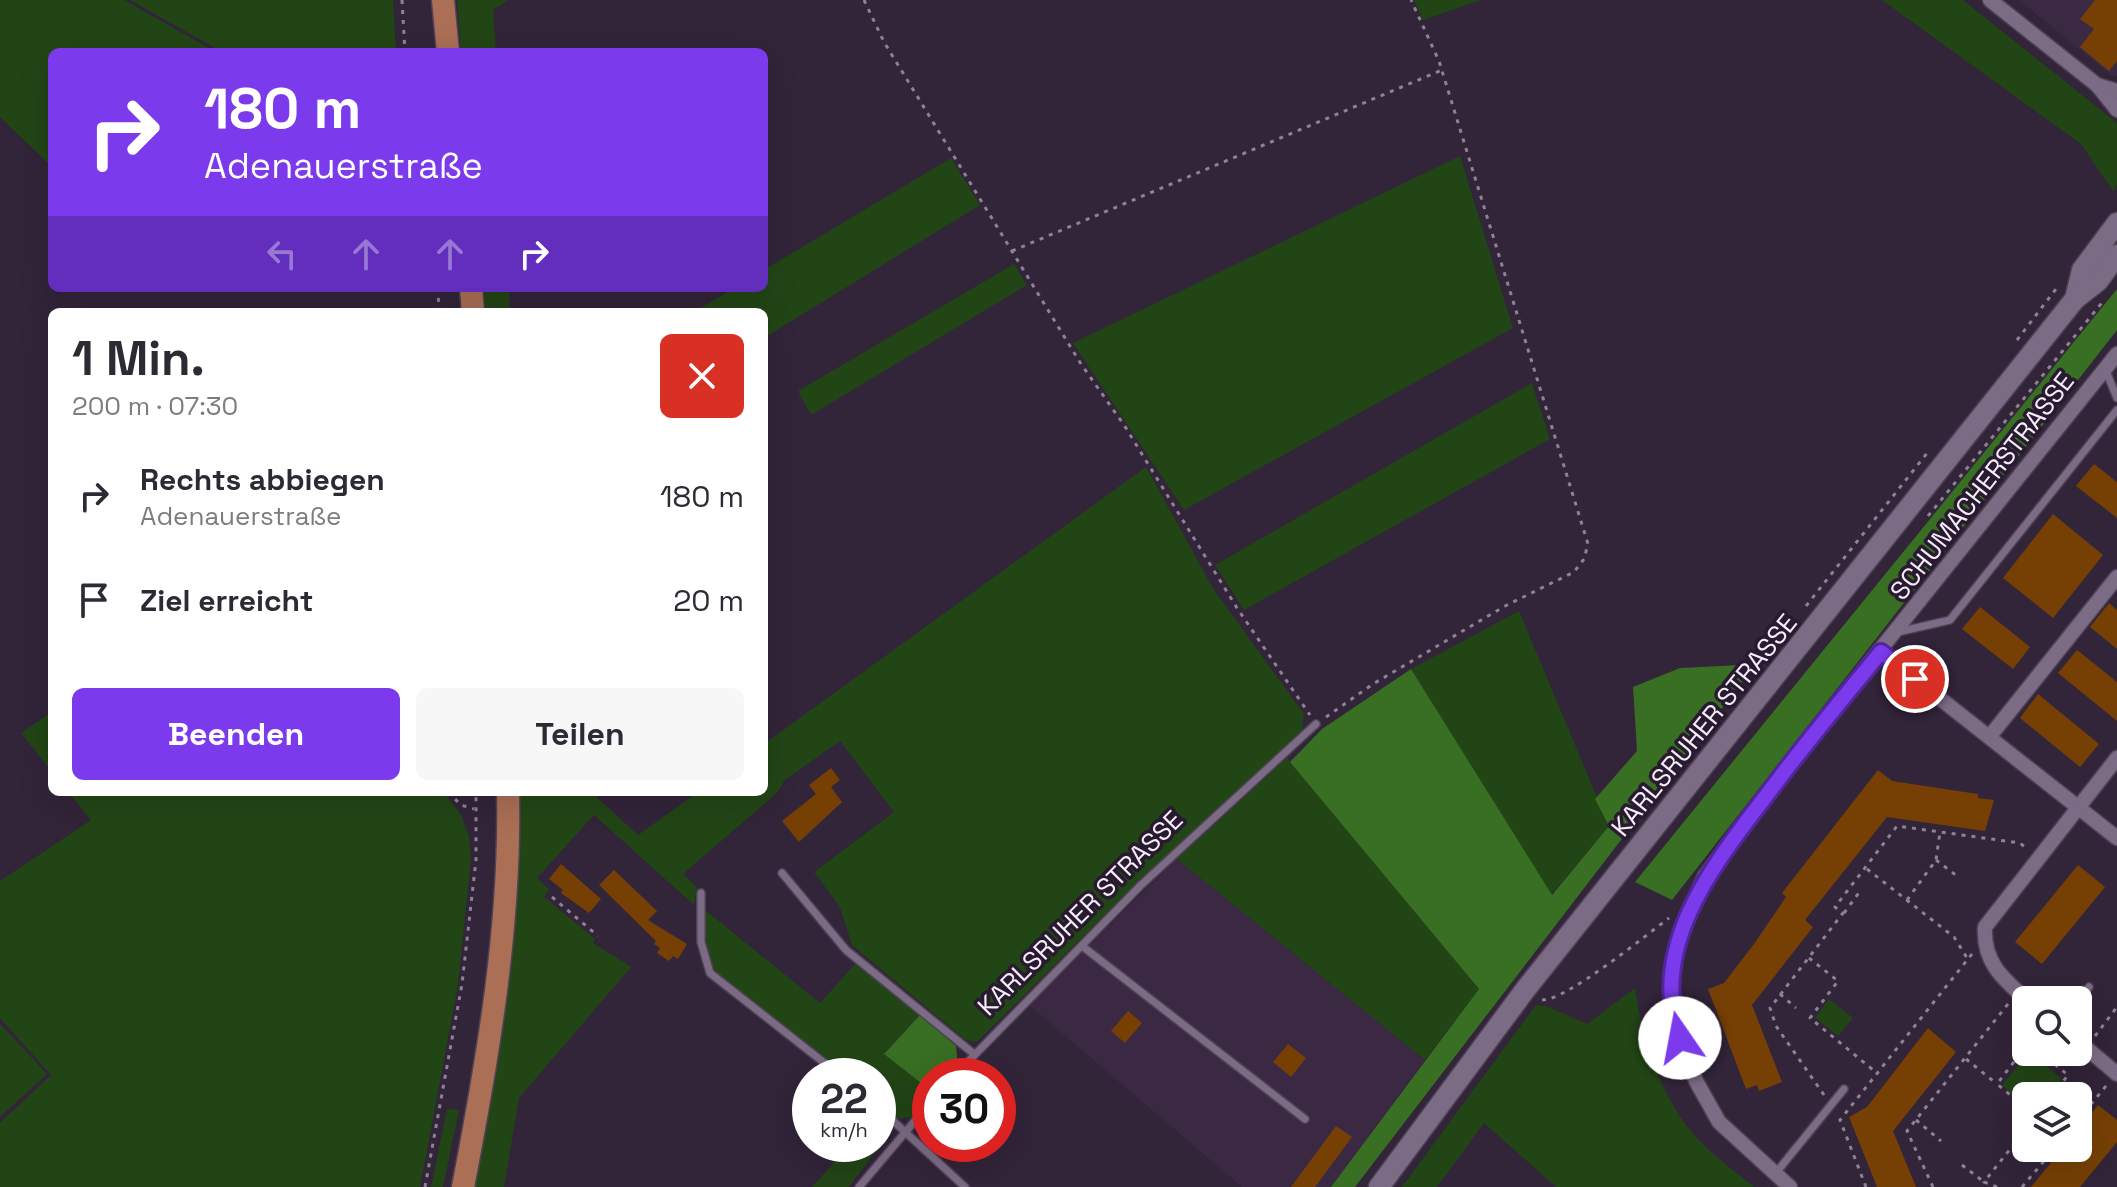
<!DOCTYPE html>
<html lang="de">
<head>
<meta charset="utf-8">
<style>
  :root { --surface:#fff; --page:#f7f7f7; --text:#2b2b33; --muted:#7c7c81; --accent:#7c3aed }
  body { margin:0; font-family:"Space Grotesk",sans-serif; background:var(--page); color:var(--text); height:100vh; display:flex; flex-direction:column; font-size:30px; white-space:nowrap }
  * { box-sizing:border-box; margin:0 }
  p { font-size:26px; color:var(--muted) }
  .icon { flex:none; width:44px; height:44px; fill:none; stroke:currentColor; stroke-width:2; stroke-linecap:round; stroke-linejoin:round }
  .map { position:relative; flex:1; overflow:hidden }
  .sheet { position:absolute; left:48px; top:308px; width:720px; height:488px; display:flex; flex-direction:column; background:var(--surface); border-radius:12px; box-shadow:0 8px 32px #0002 }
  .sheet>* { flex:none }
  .banner { position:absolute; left:48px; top:48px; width:720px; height:244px; border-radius:12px; box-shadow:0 8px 32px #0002; background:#7c3aed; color:#fff; overflow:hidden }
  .buttons { position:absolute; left:2012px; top:986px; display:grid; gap:16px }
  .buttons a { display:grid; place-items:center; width:80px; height:80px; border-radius:12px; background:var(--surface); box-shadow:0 8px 32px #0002; font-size:40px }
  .speed { position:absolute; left:792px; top:1058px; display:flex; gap:16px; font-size:40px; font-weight:700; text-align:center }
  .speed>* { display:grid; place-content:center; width:104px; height:104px; border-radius:50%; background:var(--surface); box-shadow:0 8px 32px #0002; line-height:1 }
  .speed small { font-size:20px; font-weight:400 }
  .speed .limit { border:12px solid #d22; background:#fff; color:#111 }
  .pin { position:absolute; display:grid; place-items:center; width:68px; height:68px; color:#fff; margin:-34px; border:4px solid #fff; border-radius:50%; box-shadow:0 2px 8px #0007 }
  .me { position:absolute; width:88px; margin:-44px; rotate:348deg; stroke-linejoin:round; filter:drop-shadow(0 0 6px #0008) }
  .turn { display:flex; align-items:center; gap:28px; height:168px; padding:0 24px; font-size:36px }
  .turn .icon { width:104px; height:104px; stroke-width:2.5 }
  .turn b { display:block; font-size:56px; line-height:68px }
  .lanes { display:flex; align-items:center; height:76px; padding:0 24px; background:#0003; justify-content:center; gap:40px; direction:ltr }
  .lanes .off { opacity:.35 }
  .round { display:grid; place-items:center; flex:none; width:84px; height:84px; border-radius:12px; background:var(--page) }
  .headline { display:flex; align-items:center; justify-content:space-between; height:136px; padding:0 24px }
  h1 { font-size:48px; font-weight:800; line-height:60px }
  .cta { display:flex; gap:16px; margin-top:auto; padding:16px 24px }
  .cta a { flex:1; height:92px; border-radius:12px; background:var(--accent); color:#fff; font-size:32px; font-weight:800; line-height:92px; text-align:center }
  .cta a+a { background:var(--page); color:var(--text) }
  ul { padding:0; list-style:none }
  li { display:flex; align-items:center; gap:24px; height:104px; padding:0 24px }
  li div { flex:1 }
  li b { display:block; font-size:30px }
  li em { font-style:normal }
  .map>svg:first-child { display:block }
  .built { fill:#3b2944 }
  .green { fill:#224516 }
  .forest { fill:#386f23 }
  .building { fill:#764004 }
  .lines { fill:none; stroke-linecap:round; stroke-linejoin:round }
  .lane-casing { stroke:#4f4255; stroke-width:10 }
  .street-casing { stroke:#4f4255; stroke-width:17 }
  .secondary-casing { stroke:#4f4255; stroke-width:23 }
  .primary-casing { stroke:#4f4255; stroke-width:25 }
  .path { stroke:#8e8295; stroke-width:3; stroke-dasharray:4 6; stroke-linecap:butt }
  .lane { stroke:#7c6b84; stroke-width:7 }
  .street { stroke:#7c6b84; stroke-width:14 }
  .secondary { stroke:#7c6b84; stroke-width:20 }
  .primary { stroke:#aa6f55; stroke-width:22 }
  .route-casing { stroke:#51269a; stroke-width:20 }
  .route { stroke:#7c3aed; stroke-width:14 }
  .labels { text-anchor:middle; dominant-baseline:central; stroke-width:7; stroke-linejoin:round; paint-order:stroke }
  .street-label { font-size:26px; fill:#f6ecfb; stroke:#281a2f }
</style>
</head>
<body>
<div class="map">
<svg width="2117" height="1187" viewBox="0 0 2117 1187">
  <rect width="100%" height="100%" fill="#322439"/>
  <g class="built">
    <polygon points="2019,0 2117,0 2117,76 2112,76"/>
    <polygon points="1177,859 1425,1060 1331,1187 1242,1187 1029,1005"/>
  </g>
  <g class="green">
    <polygon points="0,0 124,0 216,52 52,52 52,167 0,117"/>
    <polygon points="130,0 393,0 396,52 222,52"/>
    <polygon points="457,0 508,0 493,10 496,52 461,52"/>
    <polygon points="1414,0 1481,0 1423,20"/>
    <polygon points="1882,0 1963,0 2117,123 2117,185 2113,191 2081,144"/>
    <polygon points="1460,156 1513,328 1184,510 1073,343"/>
    <polygon points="951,158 980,205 764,338 764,312 694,312 734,288 764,288 764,270"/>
    <polygon points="1014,264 1027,285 811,415 798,391"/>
    <polygon points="483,288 509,288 510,312 486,312"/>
    <polygon points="1532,383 1550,439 1244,610 1215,565"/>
    <path d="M 1146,467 L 1214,590 L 1304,714 L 1302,732 L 1142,878 L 977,1042 L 966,1040 L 852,945 L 840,907 L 814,872 L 894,812 L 840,741 L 784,781 L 777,793 L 683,874 L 697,887 L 694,905 L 594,815 L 537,878 L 549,889 L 544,897 L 595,939 L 593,943 L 631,967 L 519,1098 L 504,1187 L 474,1187 C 498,1056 517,926 520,792 L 591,792 L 638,835 L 698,792 L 764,792 L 764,744 Z"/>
    <polygon points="1519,611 1609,826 1551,895 1411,669"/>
    <polygon points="52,712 52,772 21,733"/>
    <polygon points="1287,758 1479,989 1425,1060 1177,859"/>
    <polygon points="68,792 444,792 461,815 469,836 471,859 458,985 420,1187 0,1187 0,1123 51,1075 0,1018 0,881 91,820"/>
    <polygon points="705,910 820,1003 855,964 920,1015 884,1053 930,1090 930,1096 912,1117 899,1119 878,1103 878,1076 845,1076 715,971 707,954"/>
    <path d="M 1635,988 C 1643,1041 1662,1103 1701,1142 C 1717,1159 1736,1172 1754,1187 L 1556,1187 L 1484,1123 L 1437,1187 L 1402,1187 L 1536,1005 L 1546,1006 L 1587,1024 Z"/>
    <polygon points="1829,999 1853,1018 1838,1036 1815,1018"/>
    <polygon points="0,1024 47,1074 0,1117"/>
    <polygon points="2029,1052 2062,1079 2048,1096 2026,1096 2026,1105 2002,1085"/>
    <polygon points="447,1109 459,1110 443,1187 431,1187"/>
    <polygon points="878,1115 887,1136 849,1187 812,1187 851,1144 878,1144"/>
  </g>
  <g class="forest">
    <polygon points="2117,289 2117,330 1672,900 1635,882"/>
    <polygon points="1741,665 1749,673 1355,1187 1331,1187 1479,989 1290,762 1322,729 1411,669 1552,895 1609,826 1595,799 1637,751 1633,687 1680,668"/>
    <polygon points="920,1015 956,1046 958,1067 949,1076 930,1076 930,1090 884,1054"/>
  </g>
  <g class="building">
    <polygon points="2095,0 2117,0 2117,61 2109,71 2080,47 2094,29 2080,19"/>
    <polygon points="2094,464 2117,482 2117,518 2076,486"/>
    <polygon points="2053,514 2103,555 2053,618 2003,578"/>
    <polygon points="2109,603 2117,610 2117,649 2090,627"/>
    <polygon points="1980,607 2030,647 2013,669 1962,629"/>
    <polygon points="2077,650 2117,682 2117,721 2058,673"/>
    <polygon points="2038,694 2099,744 2080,767 2020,718"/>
    <polygon points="831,768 840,780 831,787 842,802 799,842 782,821 816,794 809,785"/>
    <polygon points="1878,770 1892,781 1978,794 1978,798 1994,800 1985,831 1887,817 1805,920 1813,927 1752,1005 1782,1082 1759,1091 1757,1085 1746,1089 1708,989 1724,983 1754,944 1786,897 1782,893"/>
    <polygon points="561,864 601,899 589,913 561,893 563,890 549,879"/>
    <polygon points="2078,865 2105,887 2042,964 2015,942"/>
    <polygon points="614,870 657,911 648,920 687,944 678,959 673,956 669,961 657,953 660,948 654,944 656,941 599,885"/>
    <polygon points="1128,1011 1142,1023 1125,1043 1111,1031"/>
    <polygon points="1928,1028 1956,1052 1893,1131 1916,1187 1877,1187 1849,1117 1867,1107"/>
    <polygon points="1288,1044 1306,1058 1291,1077 1273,1062"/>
    <polygon points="2098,1105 2117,1120 2117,1142 2080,1187 2031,1187 2063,1148 2078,1148 2078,1130"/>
    <polygon points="1336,1126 1352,1137 1315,1187 1291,1187"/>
  </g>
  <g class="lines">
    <g class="lane-casing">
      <g id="lane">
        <polyline points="2106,371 2117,398"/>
        <polyline points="1898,632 1950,620 2117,410"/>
        <polyline points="782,873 846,950 974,1054"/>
        <polyline points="701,893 701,942 710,973 841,1076"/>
        <polyline points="1082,946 1305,1119"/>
        <polyline points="2078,1000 2089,987"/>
        <polyline points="954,1076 1140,886 1316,724"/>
        <polyline points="878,1107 965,1187"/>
        <polyline points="1775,1174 1844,1089"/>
        <polyline points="859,1187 930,1103"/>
      </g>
    </g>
    <g class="street-casing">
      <g id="street">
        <polyline points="1990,0 2097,85 2117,91"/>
        <polyline points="2097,85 2117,110"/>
        <polyline points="1881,652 2117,838"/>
        <polyline points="1990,736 2117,577"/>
        <path d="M 2027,1000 C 2002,978 1983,962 1985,927 L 2117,758"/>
        <polyline points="2078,1041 2117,1074"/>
        <polyline points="1790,1187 1719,1122 1696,1081 1672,1016 1672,972 1680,933 1705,876 1795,756 2117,354"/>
      </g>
    </g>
    <g class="secondary-casing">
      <g id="secondary">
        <polyline points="2075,299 2082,270 2117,223"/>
        <polyline points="1379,1187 1525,990 2075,299 2098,281 2117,255"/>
      </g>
    </g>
    <g class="primary-casing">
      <g id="primary">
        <polyline points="443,0 448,52"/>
        <polyline points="471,288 473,312"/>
        <path d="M 463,1187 C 488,1058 511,924 508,792"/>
      </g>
    </g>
    <g class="path">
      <polyline points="402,0 405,52"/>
      <polyline points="864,0 884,42 1081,364 1124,425 1237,608 1310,715"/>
      <polyline points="1012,251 1442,70"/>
      <polyline points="437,288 440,312"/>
      <polyline points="2017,340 2059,285"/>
      <polyline points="1928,516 2105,299"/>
      <polyline points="1806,606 1928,452"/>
      <polyline points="1326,717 1373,684 1505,606 1574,572 1584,559 1588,544 1439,61 1411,0"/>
      <polyline points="448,792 461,805 474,809"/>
      <polyline points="1936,860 1957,876"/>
      <polyline points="1867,869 1954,937 1967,958"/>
      <polyline points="552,897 598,936"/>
      <polyline points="1907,900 1936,860 1940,832"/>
      <polyline points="1844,913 1861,890"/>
      <polyline points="1809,958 1838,981 1810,1018 1878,1074"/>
      <polyline points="1780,994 1796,1008"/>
      <path d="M 1542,1000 C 1567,1000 1645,936 1669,918"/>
      <polyline points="2095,1036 2117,1007"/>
      <polyline points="2026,1046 1997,1084 2026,1108"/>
      <polyline points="2039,1052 2068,1075 2052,1096"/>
      <polyline points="1966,1059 1997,1084"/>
      <polyline points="1824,1095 1776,1026 1770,1008 1843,913 1835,907 1897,826 2020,843 2027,849"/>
      <polyline points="1916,1120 1941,1141"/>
      <polyline points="2078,1120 2106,1086"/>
      <polyline points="1962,1165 1984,1182"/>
      <polyline points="425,1187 462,984 476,860 476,792"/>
      <polyline points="1866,1187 1840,1120 1972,954"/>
      <polyline points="1933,1187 1907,1131 2008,1004"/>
      <polyline points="1997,1187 1984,1182 2026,1129"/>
      <polyline points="2022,1187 2055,1148"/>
    </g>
    <use href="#lane" class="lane"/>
    <use href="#street" class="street"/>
    <use href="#secondary" class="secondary"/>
    <use href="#primary" class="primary"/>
  </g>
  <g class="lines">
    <g class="route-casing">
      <path id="route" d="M 1680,1038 C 1647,947 1714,864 1766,796 C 1803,746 1842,699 1881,652 L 1915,679"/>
    </g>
    <use href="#route" class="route"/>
  </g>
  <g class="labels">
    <g class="street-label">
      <text transform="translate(1982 486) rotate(-52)">SCHUMACHERSTRASSE</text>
      <text transform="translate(1704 725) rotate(-51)">KARLSRUHER STRASSE</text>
      <text transform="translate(1080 913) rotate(-45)">KARLSRUHER STRASSE</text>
    </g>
  </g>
</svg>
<div class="buttons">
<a><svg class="icon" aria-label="search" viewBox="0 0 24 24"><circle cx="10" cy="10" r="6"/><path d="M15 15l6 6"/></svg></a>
<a><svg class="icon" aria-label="layers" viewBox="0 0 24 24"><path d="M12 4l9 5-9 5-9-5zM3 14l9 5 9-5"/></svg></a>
</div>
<div class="speed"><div>22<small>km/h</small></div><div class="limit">30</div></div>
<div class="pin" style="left:1915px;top:679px;background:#d93025"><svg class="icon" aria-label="arrive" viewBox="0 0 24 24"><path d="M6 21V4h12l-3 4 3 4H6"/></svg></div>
<svg class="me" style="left:1680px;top:1038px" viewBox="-20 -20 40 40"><circle r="19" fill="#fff"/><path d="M0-13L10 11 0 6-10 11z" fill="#7c3aed"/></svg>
<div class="banner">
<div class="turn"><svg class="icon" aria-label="right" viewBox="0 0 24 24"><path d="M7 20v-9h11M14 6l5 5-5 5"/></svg><div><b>180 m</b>Adenauerstraße</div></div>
<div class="lanes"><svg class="icon off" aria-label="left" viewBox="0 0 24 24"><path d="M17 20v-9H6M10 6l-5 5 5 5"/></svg><svg class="icon off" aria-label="ahead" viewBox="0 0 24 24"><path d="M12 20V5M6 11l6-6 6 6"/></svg><svg class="icon off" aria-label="ahead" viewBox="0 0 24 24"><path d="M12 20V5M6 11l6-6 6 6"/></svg><svg class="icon" aria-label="right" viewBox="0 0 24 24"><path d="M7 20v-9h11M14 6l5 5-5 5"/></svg></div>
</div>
<section class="sheet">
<div class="headline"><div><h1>1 Min.</h1><p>200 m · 07:30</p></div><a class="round" style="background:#d93025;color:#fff"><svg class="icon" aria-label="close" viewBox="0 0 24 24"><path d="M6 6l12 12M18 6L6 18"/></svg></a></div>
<ul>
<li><svg class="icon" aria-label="right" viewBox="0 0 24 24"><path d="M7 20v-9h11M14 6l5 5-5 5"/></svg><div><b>Rechts abbiegen</b><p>Adenauerstraße</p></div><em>180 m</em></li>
<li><svg class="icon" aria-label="arrive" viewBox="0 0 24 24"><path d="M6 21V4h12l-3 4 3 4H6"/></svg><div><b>Ziel erreicht</b></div><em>20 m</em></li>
</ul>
<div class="cta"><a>Beenden</a><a>Teilen</a></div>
</section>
</div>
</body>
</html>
